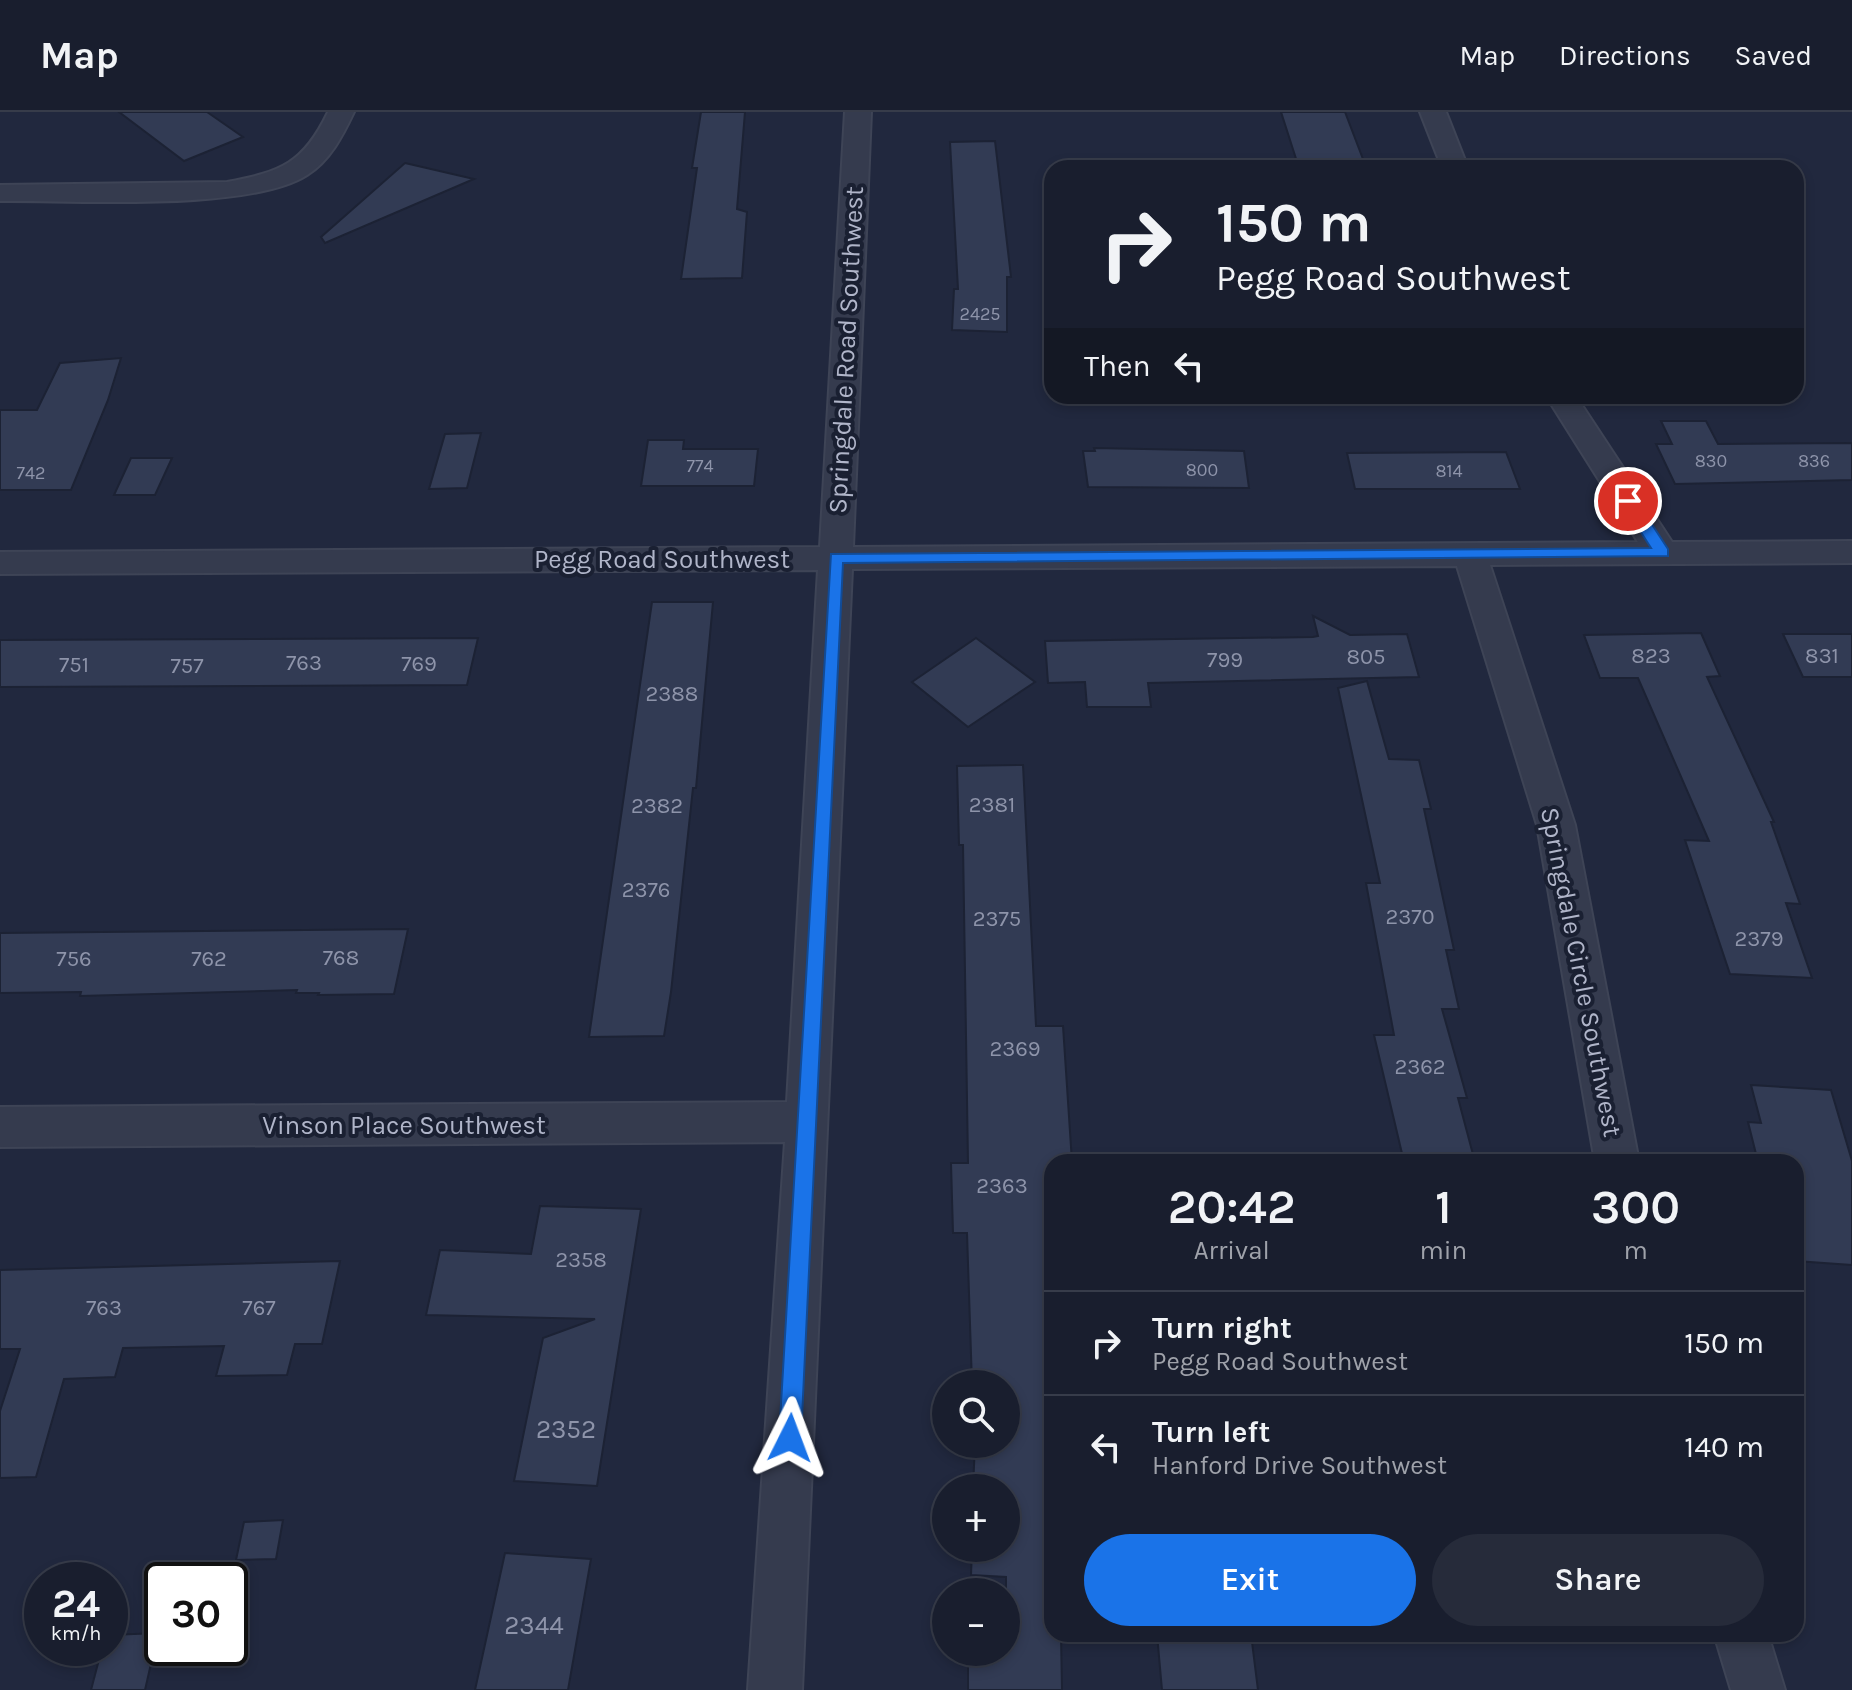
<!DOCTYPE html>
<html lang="en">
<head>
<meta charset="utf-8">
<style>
  :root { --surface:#191e2e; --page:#262b3a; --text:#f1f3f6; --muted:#9fa2aa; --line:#373c4a; --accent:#1a73e8 }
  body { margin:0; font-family:Karla,sans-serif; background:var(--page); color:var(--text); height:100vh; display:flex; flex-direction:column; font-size:30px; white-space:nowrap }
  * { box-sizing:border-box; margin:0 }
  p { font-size:26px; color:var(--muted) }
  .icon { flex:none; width:44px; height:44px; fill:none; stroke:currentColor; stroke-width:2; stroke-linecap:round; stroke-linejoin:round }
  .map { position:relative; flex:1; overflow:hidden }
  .drawer { position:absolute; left:1044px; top:1042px; width:760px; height:488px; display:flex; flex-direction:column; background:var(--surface); border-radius:24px; box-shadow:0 4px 12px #0003,0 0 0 2px var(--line) }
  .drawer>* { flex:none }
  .banner { position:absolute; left:1044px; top:48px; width:760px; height:244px; border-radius:24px; box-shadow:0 4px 12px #0003,0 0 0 2px var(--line); background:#191e2e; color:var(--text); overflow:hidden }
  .controls { position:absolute; left:932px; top:1258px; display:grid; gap:16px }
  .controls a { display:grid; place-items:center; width:88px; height:88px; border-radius:50%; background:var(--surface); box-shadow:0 4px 12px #0003,0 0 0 2px var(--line); font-size:40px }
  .speed { position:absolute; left:24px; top:1450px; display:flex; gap:16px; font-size:40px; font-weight:700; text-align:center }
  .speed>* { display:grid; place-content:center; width:104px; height:104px; border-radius:50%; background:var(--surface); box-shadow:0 4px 12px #0003,0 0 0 2px var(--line); line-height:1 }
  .speed small { font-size:20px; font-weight:400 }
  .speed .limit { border:4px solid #111; border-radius:12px; background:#fff; color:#111 }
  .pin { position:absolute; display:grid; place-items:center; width:68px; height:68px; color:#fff; margin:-34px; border:4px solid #fff; border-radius:50%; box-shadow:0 2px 8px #0007 }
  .me { position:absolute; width:88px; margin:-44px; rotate:3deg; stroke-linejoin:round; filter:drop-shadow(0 0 6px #0008) }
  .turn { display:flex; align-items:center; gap:28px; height:168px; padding:0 40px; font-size:36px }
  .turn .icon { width:104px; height:104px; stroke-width:2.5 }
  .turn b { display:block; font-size:56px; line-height:68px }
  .then { display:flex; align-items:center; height:76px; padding:0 40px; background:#0003; gap:16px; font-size:30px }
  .eta { display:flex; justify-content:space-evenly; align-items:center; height:136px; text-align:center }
  .eta b { font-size:48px; font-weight:600; line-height:56px }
  .action { display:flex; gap:16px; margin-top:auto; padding:16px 40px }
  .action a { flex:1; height:92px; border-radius:48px; background:var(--accent); color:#fff; font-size:32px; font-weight:600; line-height:92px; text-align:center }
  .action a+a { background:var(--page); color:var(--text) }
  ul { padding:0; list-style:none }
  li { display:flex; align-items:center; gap:24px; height:104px; padding:0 40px; border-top:2px solid var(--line) }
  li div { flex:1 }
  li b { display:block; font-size:30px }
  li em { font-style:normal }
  header { display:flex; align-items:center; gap:48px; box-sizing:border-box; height:112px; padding:0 40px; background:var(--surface); border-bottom:2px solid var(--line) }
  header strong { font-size:38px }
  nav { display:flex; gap:44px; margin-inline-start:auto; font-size:28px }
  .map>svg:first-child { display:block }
  .building { fill:#323b54; stroke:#1c2234; stroke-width:2 }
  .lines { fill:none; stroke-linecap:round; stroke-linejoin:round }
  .minor-casing { stroke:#3e4456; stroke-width:4 }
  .minor { fill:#353b4e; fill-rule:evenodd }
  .route { fill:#1a73e8; stroke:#114b97; stroke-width:2 }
  .labels { text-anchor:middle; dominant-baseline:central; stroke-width:8; stroke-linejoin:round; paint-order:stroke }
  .far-number-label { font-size:18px; fill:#8e94aa }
  .number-label { font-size:22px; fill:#8e94aa }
  .street-label { font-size:26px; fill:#b0b5c9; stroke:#1a2032 }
  .near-number-label { font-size:26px; fill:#8e94aa }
</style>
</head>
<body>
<header>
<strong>Map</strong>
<nav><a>Map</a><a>Directions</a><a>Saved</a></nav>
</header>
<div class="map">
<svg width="1852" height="1578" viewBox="0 0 1852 1578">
  <rect width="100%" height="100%" fill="#21283e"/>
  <g class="building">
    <polygon points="119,0 207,0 243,25 184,49"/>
    <polygon points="701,0 745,0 737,97 747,100 742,166 681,167 697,56 692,56"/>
    <polygon points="1281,0 1345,0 1366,55 1299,56"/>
    <polygon points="995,29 1011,165 1007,165 1007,220 952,218 954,177 958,177 950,30"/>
    <polygon points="405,51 474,67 325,131 321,125"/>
    <polygon points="121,246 108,288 71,378 0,378 0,298 37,298 60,251"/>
    <polygon points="1661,309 1706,309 1718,332 1852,331 1852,368 1675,372 1656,332 1672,332"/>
    <polygon points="481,321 467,376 429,377 445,322"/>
    <polygon points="648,328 684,328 683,337 758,337 754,374 641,374"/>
    <polygon points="1094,336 1244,339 1249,376 1088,375 1083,339 1095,339"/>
    <polygon points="1506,340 1520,377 1355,377 1347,341"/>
    <polygon points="131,346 172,346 155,383 114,383"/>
    <polygon points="652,490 713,490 696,676 693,676 671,880 664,924 589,925"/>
    <polygon points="1313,504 1350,523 1407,522 1419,565 1148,571 1151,595 1087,595 1085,570 1048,571 1045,529 1313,525 1318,524"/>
    <polygon points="1701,521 1720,564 1707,565 1774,710 1771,710 1800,792 1786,791 1812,866 1730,862 1685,728 1709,729 1638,566 1600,566 1584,523"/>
    <polygon points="1783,522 1852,522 1852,565 1803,565"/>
    <polygon points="478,526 467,573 0,575 0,528"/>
    <polygon points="976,526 1035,570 968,615 912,570"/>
    <polygon points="1367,569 1389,647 1419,648 1431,697 1424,697 1454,838 1446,838 1459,897 1442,897 1467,986 1458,986 1475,1050 1404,1050 1374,923 1394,923 1366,771 1380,771 1338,576"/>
    <polygon points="1023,653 1036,914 1063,914 1072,1050 1052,1050 1052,1097 1044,1097 1049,1200 1052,1200 1052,1522 1061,1522 1062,1578 968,1578 968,1540 1006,1540 1006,1465 971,1463 972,1436 1006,1436 1006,1376 973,1376 975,1332 1006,1332 1006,1272 972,1272 967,1121 953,1121 951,1051 968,1051 963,733 959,733 957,654"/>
    <polygon points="408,817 394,882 318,883 319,881 296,881 297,878 80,884 81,880 0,881 0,821"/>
    <polygon points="1751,973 1831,978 1852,1049 1852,1153 1796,1149 1796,1050 1758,1050 1748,1010 1761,1011"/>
    <polygon points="540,1094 641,1097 597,1374 514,1369 543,1226 595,1207 426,1203 440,1138 531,1142"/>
    <polygon points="340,1149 322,1232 295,1232 287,1263 216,1264 224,1234 123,1236 115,1265 64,1267 36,1365 0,1366 0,1299 20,1237 0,1237 0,1158"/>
    <polygon points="283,1408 276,1447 236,1448 244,1410"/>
    <polygon points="505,1441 591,1447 568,1578 475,1578"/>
    <polygon points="158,1521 145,1578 91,1578 102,1536 110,1536 110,1523"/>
    <polygon points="1157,1522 1251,1522 1258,1578 1162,1578"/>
  </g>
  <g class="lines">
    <g class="minor-casing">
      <g id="minor">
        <path d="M 328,0 L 354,0 C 343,23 330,49 307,63 C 249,100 74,88 0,89 L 0,73 L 227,70 C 281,60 304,51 328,0 Z"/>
        <polygon points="845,0 871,0 853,435 1638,430 1546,284 1576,284 1672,430 1852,429 1852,451 1490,453 1575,713 1639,1050 1595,1050 1537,713 1457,454 852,457 802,1578 748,1578 785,1030 0,1035 0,995 787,990 818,458 0,462 0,440 820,435"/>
        <polygon points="1420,0 1446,0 1468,56 1442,56"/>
        <polygon points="1714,1522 1768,1522 1785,1578 1731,1578"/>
      </g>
    </g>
    <use href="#minor" class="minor"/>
  </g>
  <polygon class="route" points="1628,384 1634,385 1668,437 1668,444 843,451 801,1326 798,1334 790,1337 782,1334 779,1326 831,442 1651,436 1621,389"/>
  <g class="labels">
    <g class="far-number-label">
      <text x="980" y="202">2425</text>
      <text x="1711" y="349">830</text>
      <text x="1814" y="349">836</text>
      <text x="700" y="354">774</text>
      <text x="1202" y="358">800</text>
      <text x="1449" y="359">814</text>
      <text x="31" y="361">742</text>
    </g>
    <g class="number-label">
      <text x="1651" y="544">823</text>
      <text x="1822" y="544">831</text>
      <text x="1366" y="545">805</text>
      <text x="1225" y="548">799</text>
      <text x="304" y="551">763</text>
      <text x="419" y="552">769</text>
      <text x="74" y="553">751</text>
      <text x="187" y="554">757</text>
      <text x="672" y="582">2388</text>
      <text x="992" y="693">2381</text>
      <text x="657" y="694">2382</text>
      <text x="646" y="778">2376</text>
      <text x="1410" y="805">2370</text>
      <text x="997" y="807">2375</text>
      <text x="1759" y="827">2379</text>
      <text x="341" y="846">768</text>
      <text x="74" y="847">756</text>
      <text x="209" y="847">762</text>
      <text x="1015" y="937">2369</text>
      <text x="1420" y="955">2362</text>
      <text x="1002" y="1074">2363</text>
      <text x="581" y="1148">2358</text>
      <text x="104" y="1196">763</text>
      <text x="259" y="1196">767</text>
    </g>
    <g class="street-label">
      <text transform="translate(846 238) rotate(-87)">Springdale Road Southwest</text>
      <text x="662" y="447">Pegg Road Southwest</text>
      <text transform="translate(1581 860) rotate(79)">Springdale Circle Southwest</text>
      <text x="404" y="1013">Vinson Place Southwest</text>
    </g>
    <g class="near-number-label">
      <text x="566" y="1317">2352</text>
      <text x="534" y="1513">2344</text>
    </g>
  </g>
</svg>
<div class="controls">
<a><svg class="icon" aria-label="search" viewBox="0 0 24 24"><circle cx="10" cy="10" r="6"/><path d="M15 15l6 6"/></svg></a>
<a>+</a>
<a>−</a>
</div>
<div class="speed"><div>24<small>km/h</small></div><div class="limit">30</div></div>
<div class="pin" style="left:1628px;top:389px;background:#d93025"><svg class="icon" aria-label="arrive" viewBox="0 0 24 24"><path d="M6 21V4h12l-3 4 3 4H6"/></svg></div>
<svg class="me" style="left:790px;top:1326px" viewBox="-20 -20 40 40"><path d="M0-17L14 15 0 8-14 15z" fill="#1a73e8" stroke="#fff" stroke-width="4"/></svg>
<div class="banner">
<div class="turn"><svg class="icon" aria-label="right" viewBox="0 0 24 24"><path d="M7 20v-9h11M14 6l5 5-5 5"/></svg><div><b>150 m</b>Pegg Road Southwest</div></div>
<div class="then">Then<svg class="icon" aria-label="left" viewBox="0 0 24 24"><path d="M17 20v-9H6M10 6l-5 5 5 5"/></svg></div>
</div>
<section class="drawer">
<div class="eta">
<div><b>20:42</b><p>Arrival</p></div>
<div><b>1</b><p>min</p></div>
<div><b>300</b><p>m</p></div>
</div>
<ul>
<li><svg class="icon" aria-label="right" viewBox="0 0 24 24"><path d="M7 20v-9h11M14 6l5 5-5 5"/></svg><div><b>Turn right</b><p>Pegg Road Southwest</p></div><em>150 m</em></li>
<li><svg class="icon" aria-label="left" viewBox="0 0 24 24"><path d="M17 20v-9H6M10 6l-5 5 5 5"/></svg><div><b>Turn left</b><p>Hanford Drive Southwest</p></div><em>140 m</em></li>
</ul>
<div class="action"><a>Exit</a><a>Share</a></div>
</section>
</div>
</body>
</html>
